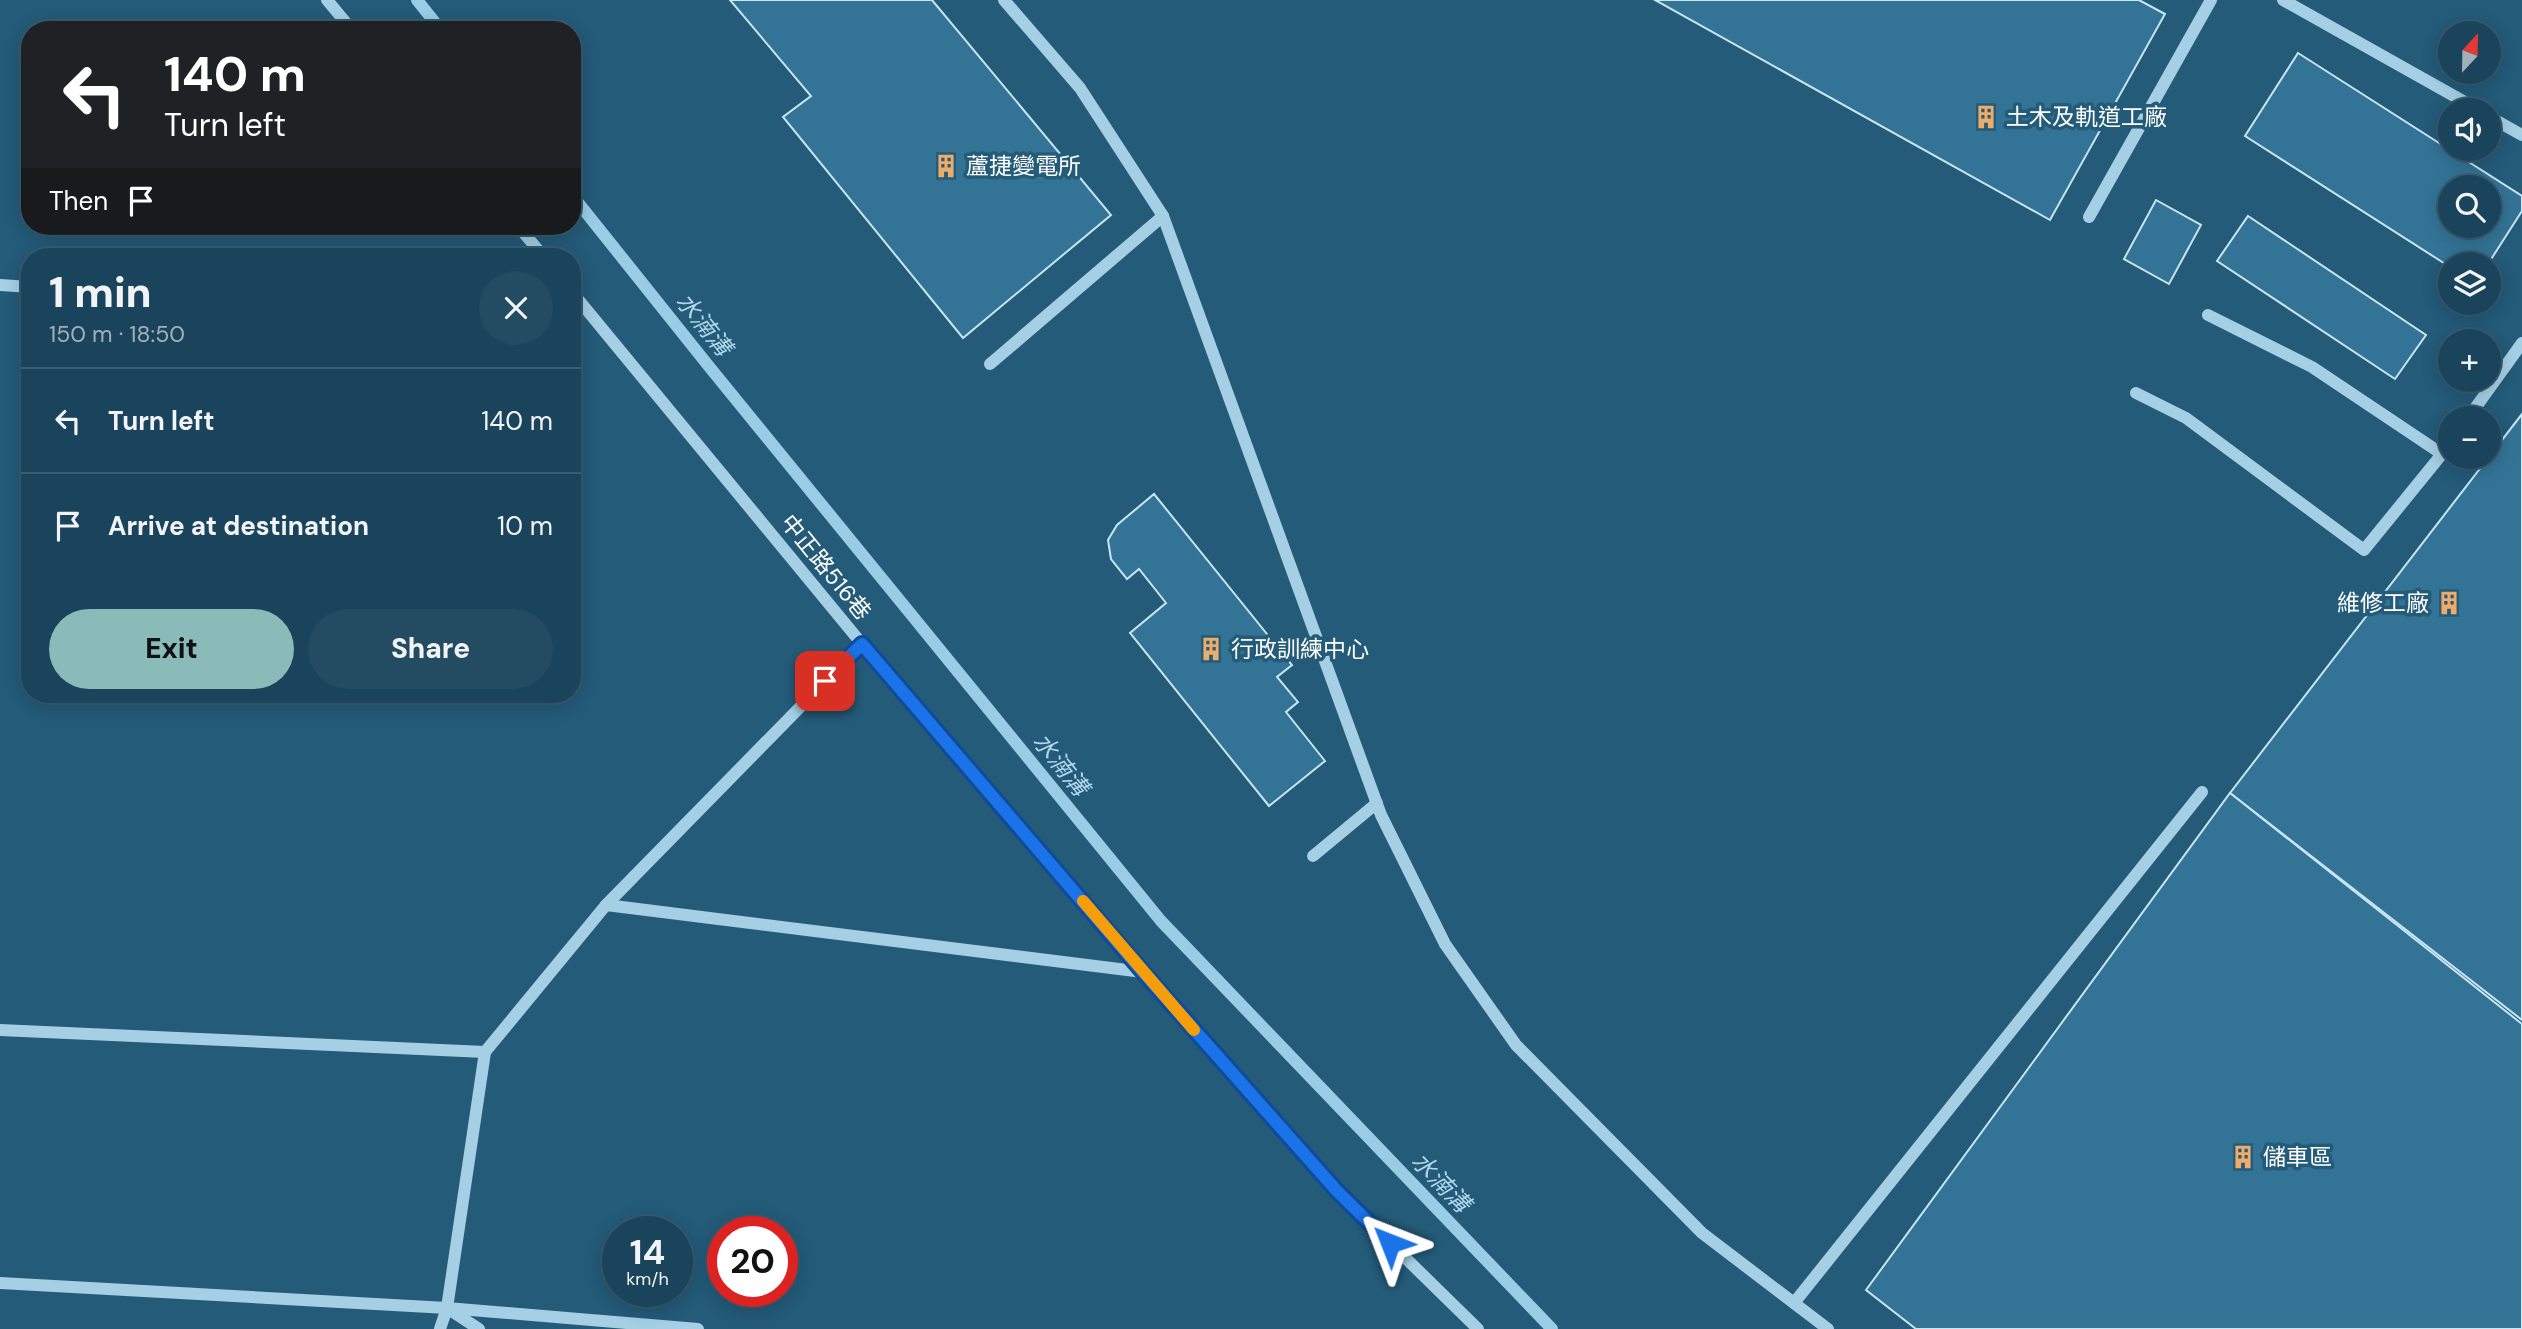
<!DOCTYPE html>
<html lang="en">
<head>
<meta charset="utf-8">
<style>
  :root { --surface:#1a445b; --page:#234b61; --text:#f1f3f6; --muted:#9fb0bb; --line:#385c71; --accent:#8bbbb9 }
  body { margin:0; font-family:"DM Sans","Noto Sans TC",sans-serif; background:var(--page); color:var(--text); height:100vh; display:flex; flex-direction:column; font-size:26px; white-space:nowrap }
  * { box-sizing:border-box; margin:0 }
  p { font-size:23px; color:var(--muted) }
  .icon { flex:none; width:38px; height:38px; fill:none; stroke:currentColor; stroke-width:2; stroke-linecap:round; stroke-linejoin:round }
  .map { position:relative; flex:1; overflow:hidden }
  .details { position:absolute; left:21px; top:248px; width:560px; height:455px; display:flex; flex-direction:column; background:var(--surface); border-radius:28px; box-shadow:0 4px 18px #0003,0 0 0 2px var(--line) }
  .details>* { flex:none }
  .banner { position:absolute; left:21px; top:21px; width:560px; height:214px; border-radius:28px; box-shadow:0 4px 18px #0003,0 0 0 2px var(--line); background:#202124; color:#fff; overflow:hidden }
  .needle { width:46px; rotate:22deg }
  .buttons { position:absolute; left:2438px; top:21px; display:grid; gap:14px }
  .buttons a { display:grid; place-items:center; width:63px; height:63px; border-radius:50%; background:var(--surface); box-shadow:0 4px 18px #0003,0 0 0 2px var(--line); font-size:35px }
  .speed { position:absolute; left:602px; top:1216px; display:flex; gap:14px; font-size:35px; font-weight:700; text-align:center }
  .speed>* { display:grid; place-content:center; width:91px; height:91px; border-radius:50%; background:var(--surface); box-shadow:0 4px 18px #0003,0 0 0 2px var(--line); line-height:1 }
  .speed small { font-size:18px; font-weight:400 }
  .speed .limit { border:10px solid #d22; background:#fff; color:#111 }
  .pin { position:absolute; display:grid; place-items:center; width:60px; height:60px; color:#fff; margin:-30px; border-radius:14px; box-shadow:0 4px 10px #0006 }
  .me { position:absolute; width:77px; margin:-38px; rotate:315deg; stroke-linejoin:round; filter:drop-shadow(0 0 5px #0008) }
  .turn { display:flex; align-items:center; gap:24px; height:147px; padding:0 28px; font-size:32px }
  .turn .icon { width:91px; height:91px; stroke-width:2.5 }
  .turn b { display:block; font-size:49px; line-height:60px }
  .then { display:flex; align-items:center; height:66px; padding:0 28px; background:#0003; gap:14px; font-size:26px }
  .round { display:grid; place-items:center; flex:none; width:74px; height:74px; border-radius:37px; background:var(--page) }
  .head { display:flex; align-items:center; justify-content:space-between; height:119px; padding:0 28px }
  h1 { font-size:42px; font-weight:800; line-height:52px }
  .primary-button { display:flex; gap:14px; margin-top:auto; padding:14px 28px }
  .primary-button a { flex:1; height:80px; border-radius:42px; background:var(--accent); color:#111; font-size:28px; font-weight:800; line-height:80px; text-align:center }
  .primary-button a+a { background:var(--page); color:var(--text) }
  ul { padding:0; list-style:none }
  li { display:flex; align-items:center; gap:21px; height:105px; padding:0 28px; border-top:2px solid var(--line) }
  li div { flex:1 }
  li b { display:block; font-size:26px }
  li em { font-style:normal }
  .map>svg:first-child { display:block }
  .lines { fill:none; stroke-linecap:round; stroke-linejoin:round }
  .stream { stroke:#99cce5; stroke-width:12 }
  .building { fill:#337496; stroke:#c7e5f3; stroke-width:2; fill-rule:evenodd }
  .minor { stroke:#a5cfe4; stroke-width:12 }
  .route-casing { stroke:#114b97; stroke-width:18 }
  .route { stroke:#1a73e8; stroke-width:12 }
  .slow { stroke:#f59e0b; stroke-width:12 }
  .labels { text-anchor:middle; dominant-baseline:central; stroke-width:7; stroke-linejoin:round; paint-order:stroke }
  .poi-label { font-size:23px; fill:#fff; stroke:#235b79; text-anchor:start }
  .street-label { font-size:23px; fill:#fff; stroke:#235b79 }
  .water-label { font-size:24px; font-style:italic; fill:#b0d8ec; stroke:#235b79 }
</style>
</head>
<body>
<div class="map">
<svg width="2522" height="1329" viewBox="0 0 2522 1329">
  <rect width="100%" height="100%" fill="#235b79"/>
  <g class="lines">
    <g class="stream">
      <polyline points="417,0 441,30"/>
      <polyline points="572,195 707,364 1161,921 1552,1329"/>
    </g>
  </g>
  <g class="building">
    <polygon points="730,0 932,0 1111,215 963,338 783,117 811,96"/>
    <polygon points="1655,0 2139,0 2165,14 2050,220"/>
    <path d="M 2298,53 L 2522,196 L 2522,211 L 2488,264 L 2450,264 L 2450,267 L 2245,136 ZM 2450,187 L 2488,187 L 2488,226 L 2450,226 Z"/>
    <polygon points="2156,200 2201,225 2169,284 2124,259"/>
    <polygon points="2248,216 2426,335 2395,379 2217,261"/>
    <polygon points="2522,414 2522,1020 2230,793"/>
    <polygon points="1154,494 1292,665 1277,677 1298,702 1286,712 1325,761 1269,806 1130,633 1166,603 1139,569 1127,579 1111,559 1108,540 1117,525"/>
    <polygon points="2230,793 2522,1024 2522,1329 1916,1329 1866,1290"/>
  </g>
  <g class="lines">
    <g class="minor">
      <polyline points="327,0 352,30"/>
      <polyline points="1004,0 1080,88 1163,216 1381,815 1445,944 1516,1045 1702,1233 1828,1329"/>
      <polyline points="2283,0 2479,110"/>
      <polyline points="2488,116 2522,135"/>
      <polyline points="2089,217 2211,0"/>
      <polyline points="518,226 544,257"/>
      <polyline points="0,285 30,287"/>
      <polyline points="572,292 862,644 1143,972 1337,1191 1478,1329"/>
      <polyline points="2208,315 2312,367 2442,454 2450,443"/>
      <polyline points="990,364 1163,216"/>
      <polyline points="2136,393 2186,418 2364,550 2442,454"/>
      <polyline points="2468,418 2522,343"/>
      <polyline points="1313,856 1377,803"/>
      <polyline points="606,905 1143,972"/>
      <polyline points="0,1030 485,1052"/>
      <polyline points="0,1283 447,1308 698,1329"/>
      <polyline points="1794,1303 2202,792"/>
      <polyline points="440,1329 447,1308"/>
      <polyline points="479,1329 447,1308 485,1052 606,905 862,644"/>
    </g>
  </g>
  <g class="lines">
    <g class="route-casing">
      <polyline id="route" points="825,681 862,644 1143,972 1337,1191 1390,1243"/>
    </g>
    <use href="#route" class="route"/>
    <polyline class="slow" points="1083,901 1194,1030"/>
  </g>
  <defs>
    <g id="building-bare" transform="scale(1.89)"><path d="M-4-6H4V6H1V3H-1V6H-4ZM-2.5-4.3h1.7v1.8h-1.7ZM.8-4.3h1.7v1.8H.8ZM-2.5-1h1.7V.8h-1.7ZM.8-1h1.7V.8H.8Z" fill="#efab68" stroke="#235b79" stroke-width="2.5" paint-order="stroke"/></g>
  </defs>
  <g fill-rule="evenodd">
    <use href="#building-bare" x="1986" y="117"/>
    <use href="#building-bare" x="946" y="166"/>
    <use href="#building-bare" x="2449" y="603"/>
    <use href="#building-bare" x="1211" y="649"/>
    <use href="#building-bare" x="2243" y="1157"/>
  </g>
  <g class="labels">
    <g class="poi-label">
      <text x="2006" y="117">土木及軌道工廠</text>
      <text x="966" y="166">蘆捷變電所</text>
      <text x="2429" y="603" text-anchor="end">維修工廠</text>
      <text x="1231" y="649">行政訓練中心</text>
      <text x="2263" y="1157">儲車區</text>
    </g>
    <g class="street-label">
      <text transform="translate(826 567) rotate(51)">中正路516巷</text>
    </g>
    <g class="water-label">
      <text transform="translate(704 324) rotate(51)">水湳溝</text>
      <text transform="translate(1061 764) rotate(51)">水湳溝</text>
      <text transform="translate(1441 1182) rotate(46)">水湳溝</text>
    </g>
  </g>
</svg>
<div class="buttons">
<a><svg class="needle" viewBox="-14 -14 28 28"><path d="M0-13l5 13h-10z" fill="#e53935"/><path d="M0 13l5-13h-10z" fill="#9fb0bb"/></svg></a>
<a><svg class="icon" aria-label="sound" viewBox="0 0 24 24"><path d="M4 9h4l5-4v14l-5-4H4zM17 9q2 3 0 6"/></svg></a>
<a><svg class="icon" aria-label="search" viewBox="0 0 24 24"><circle cx="10" cy="10" r="6"/><path d="M15 15l6 6"/></svg></a>
<a><svg class="icon" aria-label="layers" viewBox="0 0 24 24"><path d="M12 4l9 5-9 5-9-5zM3 14l9 5 9-5"/></svg></a>
<a>+</a>
<a>−</a>
</div>
<div class="speed"><div>14<small>km/h</small></div><div class="limit">20</div></div>
<div class="pin" style="left:825px;top:681px;background:#d93025"><svg class="icon" aria-label="arrive" viewBox="0 0 24 24"><path d="M6 21V4h12l-3 4 3 4H6"/></svg></div>
<svg class="me" style="left:1390px;top:1243px" viewBox="-20 -20 40 40"><path d="M0-17L14 15 0 8-14 15z" fill="#1a73e8" stroke="#fff" stroke-width="4"/></svg>
<div class="banner">
<div class="turn"><svg class="icon" aria-label="left" viewBox="0 0 24 24"><path d="M17 20v-9H6M10 6l-5 5 5 5"/></svg><div><b>140 m</b>Turn left</div></div>
<div class="then">Then<svg class="icon" aria-label="arrive" viewBox="0 0 24 24"><path d="M6 21V4h12l-3 4 3 4H6"/></svg></div>
</div>
<section class="details">
<div class="head"><div><h1>1 min</h1><p>150 m · 18:50</p></div><a class="round"><svg class="icon" aria-label="close" viewBox="0 0 24 24"><path d="M6 6l12 12M18 6L6 18"/></svg></a></div>
<ul>
<li><svg class="icon" aria-label="left" viewBox="0 0 24 24"><path d="M17 20v-9H6M10 6l-5 5 5 5"/></svg><div><b>Turn left</b></div><em>140 m</em></li>
<li><svg class="icon" aria-label="arrive" viewBox="0 0 24 24"><path d="M6 21V4h12l-3 4 3 4H6"/></svg><div><b>Arrive at destination</b></div><em>10 m</em></li>
</ul>
<div class="primary-button"><a>Exit</a><a>Share</a></div>
</section>
</div>
</body>
</html>
